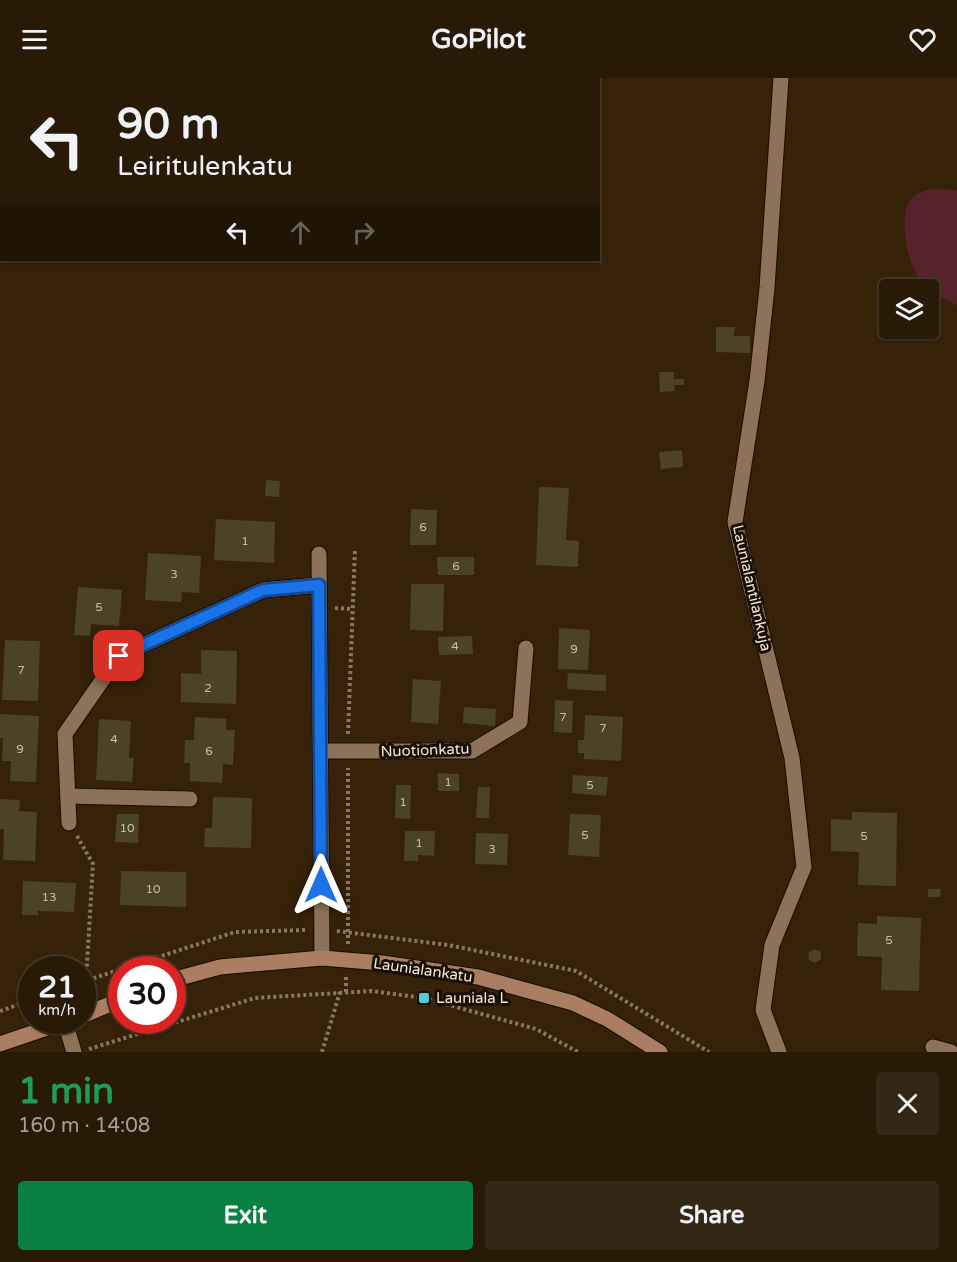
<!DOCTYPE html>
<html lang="en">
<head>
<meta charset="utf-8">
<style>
  :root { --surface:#281a07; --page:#342715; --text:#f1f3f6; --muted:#a5a19b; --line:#443828; --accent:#0b8043 }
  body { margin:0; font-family:"Varela Round",sans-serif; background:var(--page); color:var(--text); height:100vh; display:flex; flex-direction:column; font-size:22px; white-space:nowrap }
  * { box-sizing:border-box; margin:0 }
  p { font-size:20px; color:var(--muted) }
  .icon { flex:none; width:33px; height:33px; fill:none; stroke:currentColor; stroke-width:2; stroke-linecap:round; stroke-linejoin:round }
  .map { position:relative; height:974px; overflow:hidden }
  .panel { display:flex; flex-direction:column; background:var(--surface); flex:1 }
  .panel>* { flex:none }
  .banner { position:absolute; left:0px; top:0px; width:600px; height:183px; box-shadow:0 2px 4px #0004,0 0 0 2px var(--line); background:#281a07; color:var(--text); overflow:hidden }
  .buttons { position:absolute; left:879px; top:201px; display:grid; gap:12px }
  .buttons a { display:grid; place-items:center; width:60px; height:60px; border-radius:6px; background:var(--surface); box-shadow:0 2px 4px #0004,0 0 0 2px var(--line); font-size:30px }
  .speed { position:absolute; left:18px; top:878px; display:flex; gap:12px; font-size:30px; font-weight:700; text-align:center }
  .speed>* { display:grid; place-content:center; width:78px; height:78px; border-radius:50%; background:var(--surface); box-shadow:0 2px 4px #0004,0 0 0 2px var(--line); line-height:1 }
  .speed small { font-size:15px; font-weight:400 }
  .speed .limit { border:9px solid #d22; background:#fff; color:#111 }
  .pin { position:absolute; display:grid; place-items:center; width:51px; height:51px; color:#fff; margin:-26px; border-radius:12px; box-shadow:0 3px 9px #0006 }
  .me { position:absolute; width:66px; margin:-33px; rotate:0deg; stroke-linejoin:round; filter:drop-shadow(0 0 4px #0008) }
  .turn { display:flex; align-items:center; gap:21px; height:126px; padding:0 18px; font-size:27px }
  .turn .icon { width:78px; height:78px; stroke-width:2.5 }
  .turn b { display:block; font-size:42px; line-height:51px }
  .lanes { display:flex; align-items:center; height:57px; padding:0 18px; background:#0003; justify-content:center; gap:30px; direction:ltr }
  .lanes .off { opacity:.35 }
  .round { display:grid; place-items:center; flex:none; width:63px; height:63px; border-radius:6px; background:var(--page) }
  .head { display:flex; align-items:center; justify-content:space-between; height:102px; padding:0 18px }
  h1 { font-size:36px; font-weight:700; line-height:45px; color:#1e9e55 }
  .action { display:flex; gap:12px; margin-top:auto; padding:12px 18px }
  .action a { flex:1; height:69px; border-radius:6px; background:var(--accent); color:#fff; font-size:24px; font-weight:700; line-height:69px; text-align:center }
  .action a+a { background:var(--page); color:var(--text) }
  header { display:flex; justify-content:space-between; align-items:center; height:78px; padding:0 18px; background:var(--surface); font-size:27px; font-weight:700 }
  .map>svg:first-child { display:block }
  .green { fill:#57232b }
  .building { fill:#4c4324 }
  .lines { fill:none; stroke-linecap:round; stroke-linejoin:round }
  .street-casing { stroke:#1d0a00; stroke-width:17 }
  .secondary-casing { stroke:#1d0a00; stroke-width:17 }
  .path { stroke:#887763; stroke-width:4; stroke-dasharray:3 3; stroke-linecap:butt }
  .street { stroke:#8b7259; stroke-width:15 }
  .secondary { stroke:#aa7e63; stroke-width:15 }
  .route-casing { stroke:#114b97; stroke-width:15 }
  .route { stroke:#1a73e8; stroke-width:10 }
  .poi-dot { fill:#52cbd8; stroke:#170e05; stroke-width:2 }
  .labels { text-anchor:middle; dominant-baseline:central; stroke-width:6; stroke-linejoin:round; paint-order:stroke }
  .number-label { font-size:12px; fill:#cabdab }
  .street-label { font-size:15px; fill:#f4e6d8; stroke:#170e05 }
  .poi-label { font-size:15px; fill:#f4e6d8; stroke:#170e05; text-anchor:start }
</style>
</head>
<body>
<header><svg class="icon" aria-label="menu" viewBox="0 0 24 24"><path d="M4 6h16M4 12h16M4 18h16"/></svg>GoPilot<svg class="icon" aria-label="heart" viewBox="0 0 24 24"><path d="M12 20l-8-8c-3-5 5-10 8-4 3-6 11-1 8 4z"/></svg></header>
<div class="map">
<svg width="957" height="974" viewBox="0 0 957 974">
  <rect width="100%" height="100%" fill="#362209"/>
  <path class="green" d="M 933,111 L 957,112 L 957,227 C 943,220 928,213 919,200 C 907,184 897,136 912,120 C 917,114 925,113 933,111 Z"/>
  <g class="building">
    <polygon points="716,249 735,249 734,258 750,258 750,275 716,274"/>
    <polygon points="659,294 674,294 674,301 684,301 684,307 674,307 675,313 660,314"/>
    <polygon points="682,372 683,389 661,391 659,374"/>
    <polygon points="266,402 280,403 279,419 265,418"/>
    <polygon points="539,409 569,410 566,462 579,463 578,489 536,487"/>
    <polygon points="411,431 437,432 436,467 410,467"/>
    <polygon points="216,441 275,444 274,485 214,482"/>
    <polygon points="148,475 201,478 199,515 182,514 181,524 145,522"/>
    <polygon points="437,479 474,479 474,497 438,497"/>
    <polygon points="411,506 444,506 443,553 410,552"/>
    <polygon points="78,509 122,512 119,548 91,546 90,558 74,557"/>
    <polygon points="559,550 590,552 588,592 558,591"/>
    <polygon points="472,558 473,576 439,577 438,559"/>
    <polygon points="5,562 40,563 38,623 2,622"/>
    <polygon points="201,572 237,573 236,626 181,624 181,595 201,596"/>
    <polygon points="568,595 606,597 606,613 567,611"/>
    <polygon points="413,601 441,603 438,646 411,644"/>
    <polygon points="555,622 573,623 572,655 554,654"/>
    <polygon points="464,629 496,631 495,648 463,645"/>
    <polygon points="0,636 39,638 36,704 10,703 11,683 2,683 3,660 0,660"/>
    <polygon points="585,637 623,639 621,683 584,681 584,675 578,675 578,662 584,662"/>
    <polygon points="195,639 226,641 226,652 235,652 233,687 223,686 222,705 190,703 190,685 184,685 185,662 194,662"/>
    <polygon points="99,641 131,643 129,680 134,680 132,704 96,702"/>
    <polygon points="438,695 459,696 459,713 438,713"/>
    <polygon points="573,697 608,699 606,718 572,715"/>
    <polygon points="396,707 411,707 410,741 395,740"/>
    <polygon points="478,709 490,709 489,740 476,740"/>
    <polygon points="213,719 252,720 251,770 204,769 205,750 212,750"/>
    <polygon points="0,721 20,722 19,733 37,734 35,783 3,782 4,751 0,751"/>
    <polygon points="852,734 897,735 896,808 858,807 859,774 831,773 831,741 852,742"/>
    <polygon points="117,736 139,736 138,765 115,764"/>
    <polygon points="570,736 601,737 599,779 568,777"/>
    <polygon points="405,753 435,753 434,778 418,777 418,783 404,783"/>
    <polygon points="476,755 508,756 507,787 475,786"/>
    <polygon points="121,793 186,794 186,829 120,827"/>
    <polygon points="23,803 76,805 74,834 38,833 38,837 22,837"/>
    <polygon points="928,811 941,811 940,819 928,819"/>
    <polygon points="877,838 921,840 919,913 881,912 882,879 857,878 858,845 877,846"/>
    <polygon points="814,871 821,874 821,881 815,885 809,882 808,875"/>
  </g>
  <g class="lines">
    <g class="street-casing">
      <g id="street">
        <polyline points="319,476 322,880"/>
        <polyline points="321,673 472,673 520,644 526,570"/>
        <polyline points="68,718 190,721"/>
        <polyline points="69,745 65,656 119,578 263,512 319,507"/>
        <polyline points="65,944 74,974"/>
        <polyline points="933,969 951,974"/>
        <polyline points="779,974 763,932 772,867 804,789 792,680 735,444 757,303 767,210 781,0"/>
      </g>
    </g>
    <g class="secondary-casing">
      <g id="secondary">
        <polyline points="172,902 220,889 322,880 382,885 478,899 573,925 607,941 660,974"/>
        <polyline points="82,938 122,921"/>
        <polyline points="0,966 71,942"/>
      </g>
    </g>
    <g class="path">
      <polyline points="335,530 353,531"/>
      <polyline points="348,656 355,471"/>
      <polyline points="77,758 93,786 86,902"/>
      <polyline points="337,853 448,867 576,893 709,974"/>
      <polyline points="348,866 348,690"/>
      <polyline points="82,904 235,854 305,852"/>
      <polyline points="346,914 346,897"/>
      <polyline points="0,933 32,922"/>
      <polyline points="89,971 255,920 372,913 424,920 536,951 578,974"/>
      <polyline points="322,974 340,914"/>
    </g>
    <use href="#street" class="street"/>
    <use href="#secondary" class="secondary"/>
  </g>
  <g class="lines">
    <g class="route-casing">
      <polyline id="route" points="119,578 263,512 319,507 321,807"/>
    </g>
    <use href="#route" class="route"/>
  </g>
  <rect class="poi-dot" x="418" y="914" width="12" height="12" rx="3"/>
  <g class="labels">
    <g class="number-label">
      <text x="423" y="449">6</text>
      <text x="245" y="463">1</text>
      <text x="456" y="488">6</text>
      <text x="174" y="496">3</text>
      <text x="99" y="529">5</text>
      <text x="455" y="568">4</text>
      <text x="574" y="571">9</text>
      <text x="21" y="592">7</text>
      <text x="208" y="610">2</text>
      <text x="563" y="639">7</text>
      <text x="603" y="650">7</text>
      <text x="114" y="661">4</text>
      <text x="20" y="671">9</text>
      <text x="209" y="673">6</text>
      <text x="448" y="704">1</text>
      <text x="590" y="707">5</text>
      <text x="403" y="724">1</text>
      <text x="127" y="750">10</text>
      <text x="585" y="757">5</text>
      <text x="864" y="758">5</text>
      <text x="419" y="765">1</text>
      <text x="492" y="771">3</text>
      <text x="153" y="811">10</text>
      <text x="49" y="819">13</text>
      <text x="889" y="862">5</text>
    </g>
    <g class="street-label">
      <text transform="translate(752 510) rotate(77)">Launialantilankuja</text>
      <text transform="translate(425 672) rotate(-2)">Nuotionkatu</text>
      <text transform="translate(423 892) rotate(8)">Launialankatu</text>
    </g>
    <g class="poi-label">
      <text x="436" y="920">Launiala L</text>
    </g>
  </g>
</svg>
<div class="buttons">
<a><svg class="icon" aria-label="layers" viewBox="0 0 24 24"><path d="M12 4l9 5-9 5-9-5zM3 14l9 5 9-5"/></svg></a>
</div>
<div class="speed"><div>21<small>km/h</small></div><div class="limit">30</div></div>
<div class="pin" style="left:119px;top:578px;background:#d93025"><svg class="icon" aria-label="arrive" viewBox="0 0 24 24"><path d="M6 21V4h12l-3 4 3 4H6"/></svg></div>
<svg class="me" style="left:321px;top:807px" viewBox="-20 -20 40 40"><path d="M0-17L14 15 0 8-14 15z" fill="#1a73e8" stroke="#fff" stroke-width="4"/></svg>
<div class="banner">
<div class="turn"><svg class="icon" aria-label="left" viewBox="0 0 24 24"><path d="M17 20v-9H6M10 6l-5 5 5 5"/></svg><div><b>90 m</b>Leiritulenkatu</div></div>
<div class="lanes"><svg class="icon" aria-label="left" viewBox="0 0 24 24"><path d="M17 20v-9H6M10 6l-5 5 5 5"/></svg><svg class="icon off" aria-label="ahead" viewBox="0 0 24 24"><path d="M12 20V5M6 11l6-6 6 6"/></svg><svg class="icon off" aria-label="right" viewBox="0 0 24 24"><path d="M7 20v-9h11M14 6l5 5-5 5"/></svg></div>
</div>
</div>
<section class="panel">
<div class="head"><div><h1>1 min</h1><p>160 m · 14:08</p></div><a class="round"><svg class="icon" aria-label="close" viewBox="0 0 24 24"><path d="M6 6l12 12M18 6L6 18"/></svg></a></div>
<div class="action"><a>Exit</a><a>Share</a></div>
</section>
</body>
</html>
